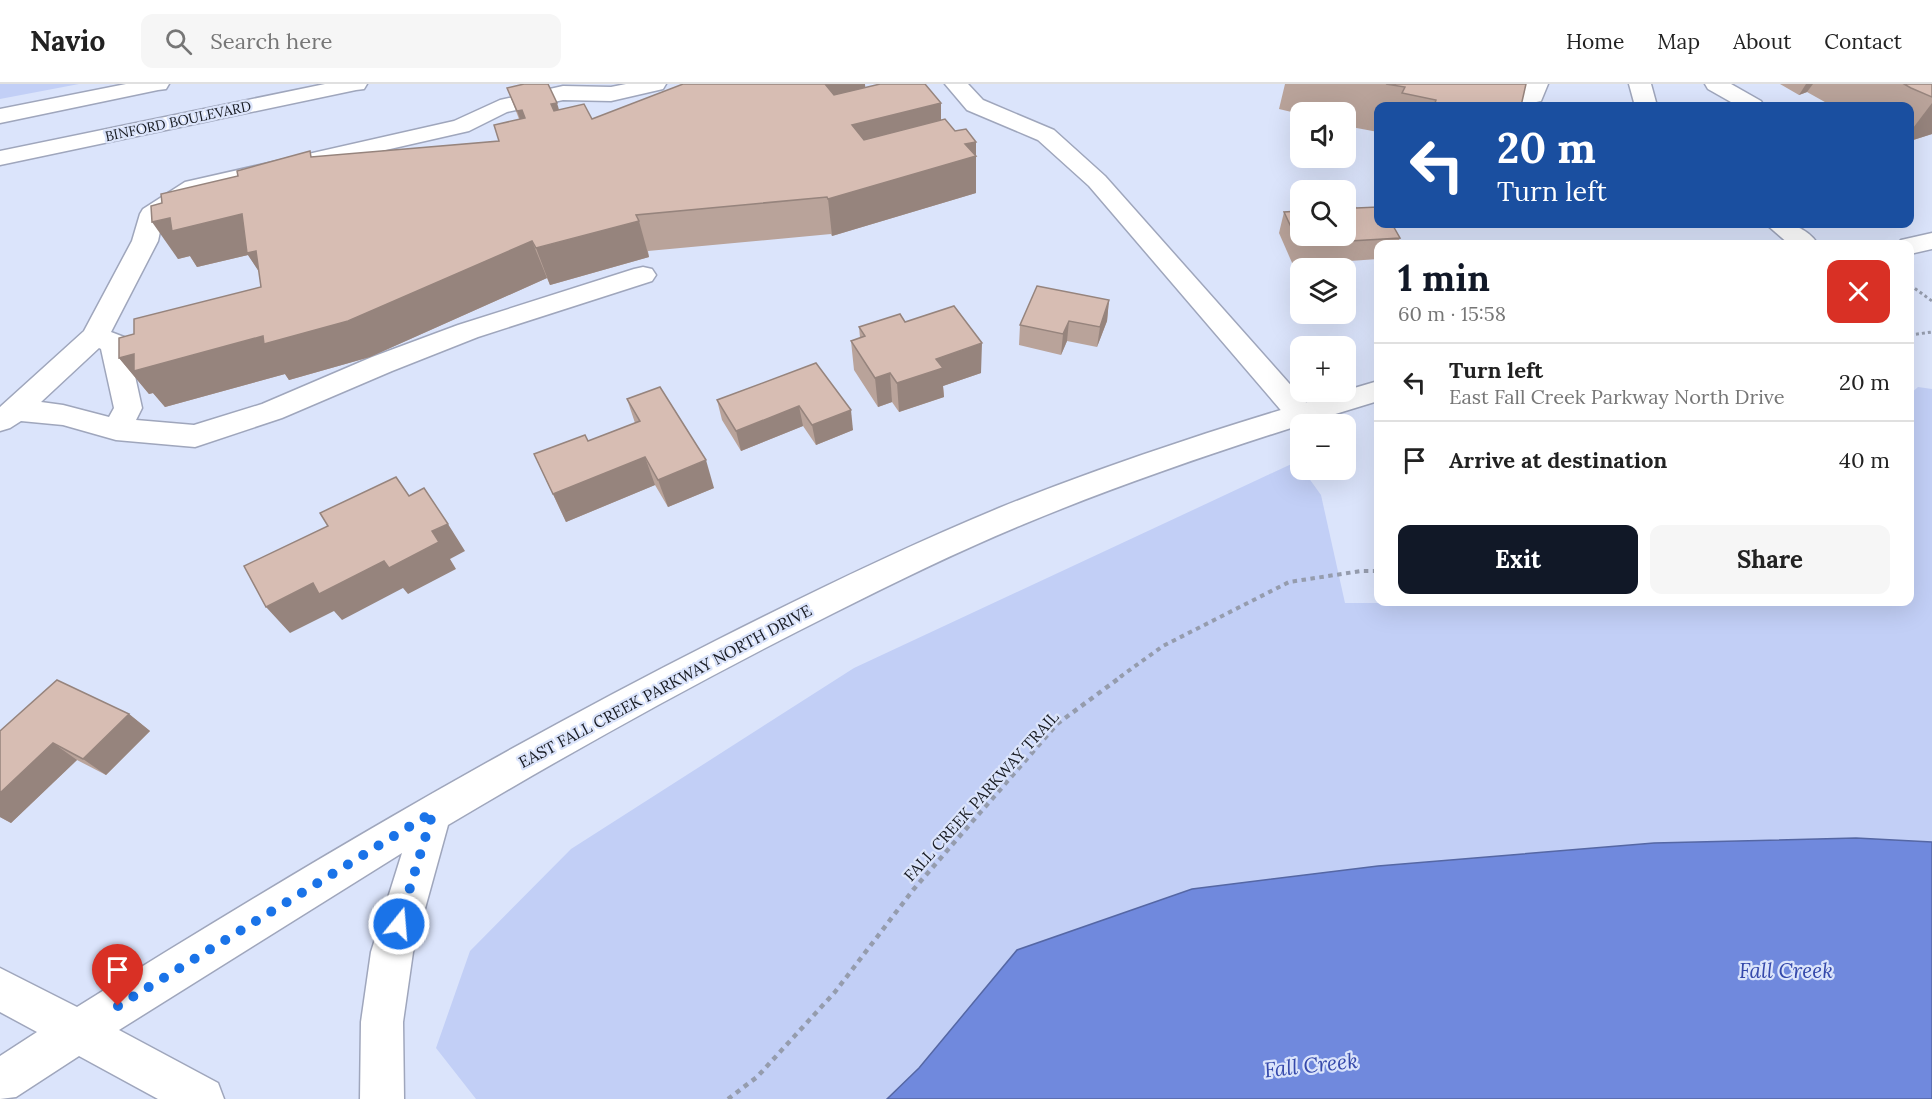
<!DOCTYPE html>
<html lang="en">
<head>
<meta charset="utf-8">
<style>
  :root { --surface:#fff; --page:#f6f6f6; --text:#222; --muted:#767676; --line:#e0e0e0; --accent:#111827 }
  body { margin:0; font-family:Lora,serif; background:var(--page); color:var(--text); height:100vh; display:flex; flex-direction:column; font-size:22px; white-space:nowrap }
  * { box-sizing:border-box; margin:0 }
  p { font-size:20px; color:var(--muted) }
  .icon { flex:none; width:33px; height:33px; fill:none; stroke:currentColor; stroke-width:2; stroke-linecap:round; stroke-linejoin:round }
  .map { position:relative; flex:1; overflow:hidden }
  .side { position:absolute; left:1374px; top:156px; width:540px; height:366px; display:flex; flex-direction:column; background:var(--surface); border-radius:12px; box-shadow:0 6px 24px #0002 }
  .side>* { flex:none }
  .hud { position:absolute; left:1374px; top:18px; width:540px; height:126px; border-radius:12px; box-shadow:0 6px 24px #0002; background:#1a4fa0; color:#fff; overflow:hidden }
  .fabs { position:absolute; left:1290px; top:18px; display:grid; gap:12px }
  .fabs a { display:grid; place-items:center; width:66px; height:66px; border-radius:12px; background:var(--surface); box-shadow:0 6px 24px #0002; font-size:30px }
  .pin { position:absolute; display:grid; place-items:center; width:51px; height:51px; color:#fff; margin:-62px -26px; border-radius:50% 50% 50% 0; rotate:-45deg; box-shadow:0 0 6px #0007 }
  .pin .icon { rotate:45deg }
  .me { position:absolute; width:66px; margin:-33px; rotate:17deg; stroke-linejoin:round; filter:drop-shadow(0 0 4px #0008) }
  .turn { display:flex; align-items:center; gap:21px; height:126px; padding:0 24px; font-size:27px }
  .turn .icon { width:78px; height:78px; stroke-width:2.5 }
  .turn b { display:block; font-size:42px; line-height:51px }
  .round { display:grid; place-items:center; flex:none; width:63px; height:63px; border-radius:12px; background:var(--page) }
  .head { display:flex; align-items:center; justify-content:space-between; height:102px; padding:0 24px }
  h1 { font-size:36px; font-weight:700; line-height:45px; color:var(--accent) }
  .button { display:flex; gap:12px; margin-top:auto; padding:12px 24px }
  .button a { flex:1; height:69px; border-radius:12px; background:var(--accent); color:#fff; font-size:24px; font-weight:700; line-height:69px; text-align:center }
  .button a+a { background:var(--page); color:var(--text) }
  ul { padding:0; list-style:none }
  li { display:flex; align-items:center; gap:18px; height:78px; padding:0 24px; border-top:2px solid var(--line) }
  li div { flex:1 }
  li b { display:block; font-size:22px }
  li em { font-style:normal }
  header { display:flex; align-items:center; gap:36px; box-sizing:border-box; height:84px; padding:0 30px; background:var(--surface); border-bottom:2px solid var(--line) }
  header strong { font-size:28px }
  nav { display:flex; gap:33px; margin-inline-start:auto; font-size:21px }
  .search { width:420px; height:54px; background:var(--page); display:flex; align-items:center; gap:15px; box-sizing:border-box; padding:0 21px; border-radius:12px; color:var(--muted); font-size:22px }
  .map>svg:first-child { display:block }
  .green { fill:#c2cff6 }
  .water { fill:#7089dd; stroke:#5567a4; stroke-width:1.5 }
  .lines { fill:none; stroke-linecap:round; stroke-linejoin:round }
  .minor-casing { stroke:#9fa6bc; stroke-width:3 }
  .major-casing { stroke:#9fa6bc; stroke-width:3 }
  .path-far2 { stroke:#959cad; stroke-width:3; stroke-dasharray:3 3; stroke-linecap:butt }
  .path-far1 { stroke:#959cad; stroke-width:4; stroke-dasharray:4.5 4.5; stroke-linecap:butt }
  .path { stroke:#959cad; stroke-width:4.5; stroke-dasharray:5 5; stroke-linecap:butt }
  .minor { fill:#fff; fill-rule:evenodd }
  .major { fill:#fff; fill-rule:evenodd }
  .wall { fill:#b9a39a }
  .shaded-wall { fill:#96847d }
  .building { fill:#d7bdb3; stroke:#96847d; stroke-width:1.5 }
  .route { stroke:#1a73e8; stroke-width:10; stroke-dasharray:0 18 }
  .labels { text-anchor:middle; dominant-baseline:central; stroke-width:4.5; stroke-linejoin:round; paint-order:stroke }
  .far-street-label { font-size:14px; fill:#161920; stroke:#dbe4fb }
  .street-label { font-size:16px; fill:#161920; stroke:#dbe4fb }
  .near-water-label { font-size:21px; font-style:italic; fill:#3549ab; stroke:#dbe4fb }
</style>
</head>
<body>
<header>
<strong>Navio</strong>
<div class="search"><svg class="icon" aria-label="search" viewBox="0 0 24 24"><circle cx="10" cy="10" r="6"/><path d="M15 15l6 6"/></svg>Search here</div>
<nav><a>Home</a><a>Map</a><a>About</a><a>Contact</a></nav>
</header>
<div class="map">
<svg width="1932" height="1015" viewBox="0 0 1932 1015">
  <rect width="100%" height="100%" fill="#dbe4fb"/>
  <g class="green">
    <polygon points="0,0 79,0 0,15"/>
    <polygon points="1918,303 1932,305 1932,758 1856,754 1654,759 1378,782 919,984 887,1015 476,1015 436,964 470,867 571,765 854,584 1298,377 1300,386 1303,386 1321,411 1345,519 1910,518 1910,310"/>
  </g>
  <polygon class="water" points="1856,754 1932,758 1932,1015 887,1015 919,984 1017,866 1192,805 1378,782 1654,759"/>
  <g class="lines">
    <g class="minor-casing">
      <g id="minor">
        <path d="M 626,0 L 666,0 L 663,5 L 611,17 L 563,16 L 507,28 L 469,47 L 201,108 L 163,133 L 158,157 L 111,248 L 124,253 L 128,260 L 142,324 L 136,336 L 194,341 L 262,320 L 372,273 L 458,241 L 634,185 L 643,183 L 652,185 L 656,191 L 652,197 L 478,253 L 392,287 L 282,334 L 195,363 L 116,356 L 63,341 L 21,337 L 10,344 L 0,347 L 0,323 L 84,247 L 132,157 L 140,130 L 143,125 L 185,98 L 454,37 L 500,16 L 563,2 L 611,3 ZM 99,264 L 101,265 L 114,324 L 109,333 L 63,321 L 41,318 Z"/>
        <polygon points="945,0 968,0 983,16 1054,46 1105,92 1311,324 1316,331 1311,338 1300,341 1291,338 1089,102 1038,56 967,26"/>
        <polygon points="1450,0 1494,0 1524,6 1526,0 1548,0 1541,17 1527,20 1453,5"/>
        <polygon points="1629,0 1651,0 1657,22 1635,22"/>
        <polygon points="1705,0 1731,0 1761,17 1764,22 1738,22 1708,5"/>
        <path d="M 1766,140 C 1786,138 1805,141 1818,160 L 1789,160 Z"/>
      </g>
    </g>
    <g class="major-casing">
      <g id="major">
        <polygon points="126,0 169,0 166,5 158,6 0,39 0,25"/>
        <polygon points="325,0 367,0 364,5 356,6 0,81 0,67"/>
        <polygon points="1932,149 1932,165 1910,170 1910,160 1898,160 1901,156"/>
        <path d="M 1378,297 L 1378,317 C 1259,353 1140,392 1024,440 C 959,467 895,498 832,530 C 702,595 574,666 448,741 L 413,868 L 403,938 L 404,1015 L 360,1015 L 361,938 L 371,868 L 402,769 L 119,946 L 218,999 L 224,1015 L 158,1015 L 79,972 L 16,1013 L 0,1015 L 0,972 L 37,948 L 0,928 L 0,884 L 77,923 C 285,793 495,668 715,557 C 808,510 902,464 999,424 C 1122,374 1251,334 1378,297 Z"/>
      </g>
    </g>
    <g class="path-far2">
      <polyline points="1910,201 1932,217"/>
      <polyline points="1910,251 1932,248"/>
    </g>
    <polyline class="path-far1" points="1120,593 1163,562 1289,498 1361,487 1378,487"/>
    <polyline class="path" points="728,1015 757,993 835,908 913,806 1057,640 1122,592"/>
    <use href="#minor" class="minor"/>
    <use href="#major" class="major"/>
  </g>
  <g class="wall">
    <polygon points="865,0 865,4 941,36 955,47 976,58 976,109 832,152 831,150 648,167 649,173 550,201 547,194 370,273 289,296 285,290 165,323 153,309 149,310 119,274 134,250 261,203 259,187 248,171 197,183 190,172 178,175 162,119 238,92 313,73 499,57 519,35 507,4 559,26 592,35"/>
    <polygon points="1285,0 1526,0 1521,22 1378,22 1378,48 1346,42 1346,28 1300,28 1300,33 1300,30 1279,25"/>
    <polygon points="1780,0 1932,0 1932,50 1910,57 1910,22 1832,22 1807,8 1799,11"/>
    <polygon points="1356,124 1400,154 1397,160 1378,160 1378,175 1293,181 1279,149 1284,128"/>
    <polygon points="1109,216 1107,237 1097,263 1067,257 1061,271 1019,261 1020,241"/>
    <polygon points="905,238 981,289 943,302 944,313 899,328 892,318 878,323 854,286 851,257 860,254 859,243"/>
    <polygon points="816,279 853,346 816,361 803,342 741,367 722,336 717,316"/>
    <polygon points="627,315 714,404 668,423 655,401 566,438 534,370 588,357 635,339"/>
    <polygon points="129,630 150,647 106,691 77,676 11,739 0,733 0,647"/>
  </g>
  <g class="shaded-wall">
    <polygon points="824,0 865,0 866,12 828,34"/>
    <polygon points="1806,0 1813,0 1807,8 1799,11"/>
    <polygon points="557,19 568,55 551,20"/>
    <polygon points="941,19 941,55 856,77 852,41"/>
    <polygon points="1932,19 1932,50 1910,57 1910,48"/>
    <polygon points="522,26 535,62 530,63 517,27"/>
    <polygon points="976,58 976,109 832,152 828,115 965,60"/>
    <polygon points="242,130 271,206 248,171 197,183 190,172 178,175 152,138 170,134"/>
    <polygon points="639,137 649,173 550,201 536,164"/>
    <polygon points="532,157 547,194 370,273 289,296 285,290 165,323 153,309 149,310 119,274 134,270 263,252"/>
    <polygon points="1109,216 1107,237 1097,263 1100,243"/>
    <polygon points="1069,237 1067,257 1061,271 1063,250"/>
    <polygon points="982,259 981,289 943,302 944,313 899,328 897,299 936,275"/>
    <polygon points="890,289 892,318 878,323 875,294"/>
    <polygon points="799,322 803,342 741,367 736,347"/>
    <polygon points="851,326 853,346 816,361 812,341"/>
    <polygon points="645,373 655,401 566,438 553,410"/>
    <polygon points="706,376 714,404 668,423 658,396"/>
    <polygon points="448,440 465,467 450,475 456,485 408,510 403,504 342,536 334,527 290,549 266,523 313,499 432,447"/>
    <polygon points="129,630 150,647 106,691 83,675"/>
    <polygon points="53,659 77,676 11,739 0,733 0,709"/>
  </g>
  <g class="building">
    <polygon points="524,0 548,0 557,19 551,20 554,27 584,20 592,35 683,0 825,0 834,11 880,0 925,0 941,19 852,41 864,56 945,35 955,47 966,45 976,58 965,60 976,72 828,115 827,113 636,131 639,137 536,164 532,157 348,237 264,260 263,252 134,287 134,270 119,274 119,254 134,250 134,235 261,203 256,167 247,169 242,130 172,147 170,134 152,138 151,122 162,119 161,110 238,92 237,87 310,67 311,73 499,57 494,41 525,34 522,26 517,27 507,4"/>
    <polygon points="1386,0 1526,0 1521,22 1472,22 1461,20 1461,22 1452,22 1435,19 1436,16 1402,9 1405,3"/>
    <polygon points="1904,0 1932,0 1932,13 1911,4"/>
    <polygon points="1350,113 1356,124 1378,123 1378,140 1392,140 1400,154 1299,160 1284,128 1300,127 1300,152 1346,152 1346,114"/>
    <polygon points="1037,202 1109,216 1100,243 1069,237 1063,250 1020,241"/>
    <polygon points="954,222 982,259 936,275 943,284 897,299 890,289 875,294 851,257 865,252 859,243 900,230 905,238"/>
    <polygon points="816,279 851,326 812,341 799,322 736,347 717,316"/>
    <polygon points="660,303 706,376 658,396 645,373 553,410 534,370 585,351 588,357 640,337 627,315"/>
    <polygon points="396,393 409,412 424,404 448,440 432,447 439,458 389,484 384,477 319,510 313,499 266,523 244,482 328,442 320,429"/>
    <polygon points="57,596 129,630 83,675 53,659 0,709 0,647"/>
  </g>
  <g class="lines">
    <polyline class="route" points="118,922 433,728 399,840"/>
  </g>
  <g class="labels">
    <g class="far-street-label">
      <text transform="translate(178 37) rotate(-12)">BINFORD BOULEVARD</text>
    </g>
    <g class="street-label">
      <text transform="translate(665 602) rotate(-28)">EAST FALL CREEK PARKWAY NORTH DRIVE</text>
      <text transform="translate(981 712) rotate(-48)">FALL CREEK PARKWAY TRAIL</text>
    </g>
    <g class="near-water-label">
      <text x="1786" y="886">Fall Creek</text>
      <text transform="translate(1311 981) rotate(-6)">Fall Creek</text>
    </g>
  </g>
</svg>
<div class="fabs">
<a><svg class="icon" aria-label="sound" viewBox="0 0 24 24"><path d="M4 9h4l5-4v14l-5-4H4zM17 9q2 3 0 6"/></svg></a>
<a><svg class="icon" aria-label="search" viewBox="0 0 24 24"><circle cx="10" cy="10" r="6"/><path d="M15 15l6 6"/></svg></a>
<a><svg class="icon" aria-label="layers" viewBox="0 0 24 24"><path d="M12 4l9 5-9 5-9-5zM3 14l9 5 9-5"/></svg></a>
<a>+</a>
<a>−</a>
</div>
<div class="pin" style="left:118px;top:922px;background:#d93025"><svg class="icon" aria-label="arrive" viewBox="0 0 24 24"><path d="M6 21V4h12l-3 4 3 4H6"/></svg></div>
<svg class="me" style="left:399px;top:840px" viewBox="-20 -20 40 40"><circle r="17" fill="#1a73e8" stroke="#fff" stroke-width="3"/><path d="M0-11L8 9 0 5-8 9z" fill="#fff"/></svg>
<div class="hud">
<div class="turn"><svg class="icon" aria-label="left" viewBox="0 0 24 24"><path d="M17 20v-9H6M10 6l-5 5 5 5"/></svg><div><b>20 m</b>Turn left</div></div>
</div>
<section class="side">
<div class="head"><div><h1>1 min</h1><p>60 m · 15:58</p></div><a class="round" style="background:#d93025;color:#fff"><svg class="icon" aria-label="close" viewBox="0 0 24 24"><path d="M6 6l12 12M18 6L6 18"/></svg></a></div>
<ul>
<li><svg class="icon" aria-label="left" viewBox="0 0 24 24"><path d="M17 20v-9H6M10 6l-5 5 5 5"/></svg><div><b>Turn left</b><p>East Fall Creek Parkway North Drive</p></div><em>20 m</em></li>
<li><svg class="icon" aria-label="arrive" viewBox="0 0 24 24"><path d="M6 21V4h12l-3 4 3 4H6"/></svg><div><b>Arrive at destination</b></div><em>40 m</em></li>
</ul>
<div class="button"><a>Exit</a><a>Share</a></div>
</section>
</div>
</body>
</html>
